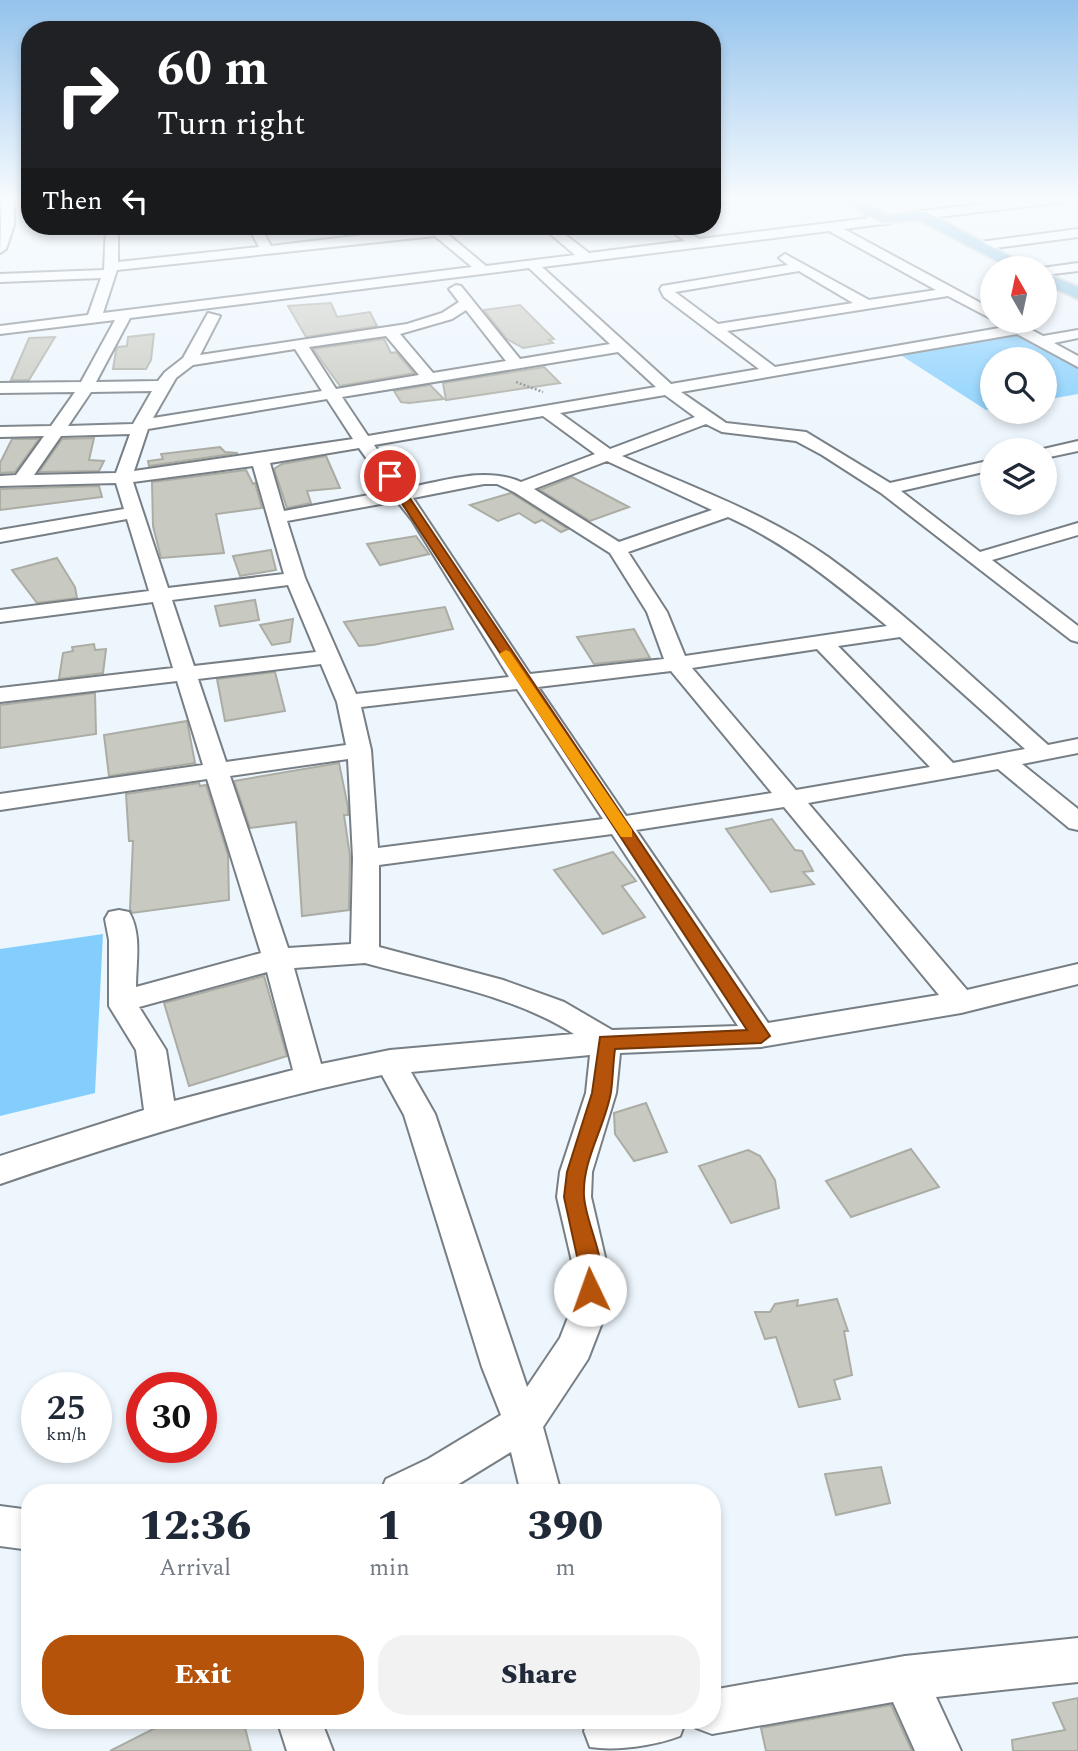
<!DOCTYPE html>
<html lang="en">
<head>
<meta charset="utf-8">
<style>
  :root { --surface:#fff; --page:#f2f2f3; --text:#1f2937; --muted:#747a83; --accent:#b45309 }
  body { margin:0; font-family:Spectral,serif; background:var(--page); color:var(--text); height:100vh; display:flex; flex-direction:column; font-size:26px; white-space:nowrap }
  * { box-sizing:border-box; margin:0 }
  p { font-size:23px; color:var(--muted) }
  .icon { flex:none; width:38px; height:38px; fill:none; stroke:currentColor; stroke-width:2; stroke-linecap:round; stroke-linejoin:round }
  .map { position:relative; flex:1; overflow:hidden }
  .side { position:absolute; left:21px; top:1484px; width:700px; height:245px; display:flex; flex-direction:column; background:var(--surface); border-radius:28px; box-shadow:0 4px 10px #0003 }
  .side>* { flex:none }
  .hud { position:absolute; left:21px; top:21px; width:700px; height:214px; border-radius:28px; box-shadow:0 4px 10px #0003; background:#202124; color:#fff; overflow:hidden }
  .needle { width:46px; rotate:351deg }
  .fabs { position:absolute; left:980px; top:256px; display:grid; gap:14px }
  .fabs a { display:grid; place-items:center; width:77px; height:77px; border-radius:50%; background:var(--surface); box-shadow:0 4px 10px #0003; font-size:35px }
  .speed { position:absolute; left:21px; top:1372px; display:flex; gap:14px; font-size:35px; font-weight:700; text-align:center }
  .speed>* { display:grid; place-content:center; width:91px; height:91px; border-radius:50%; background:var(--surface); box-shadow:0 4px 10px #0003; line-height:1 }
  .speed small { font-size:18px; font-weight:400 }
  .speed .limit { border:10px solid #d22; background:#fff; color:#111 }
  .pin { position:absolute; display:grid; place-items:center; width:60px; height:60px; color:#fff; margin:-30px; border:4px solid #fff; border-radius:50%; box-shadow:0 2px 7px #0007 }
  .me { position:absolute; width:77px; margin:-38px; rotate:357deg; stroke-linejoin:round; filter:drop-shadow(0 0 5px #0008) }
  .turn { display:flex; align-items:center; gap:24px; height:147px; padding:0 21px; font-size:32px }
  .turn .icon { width:91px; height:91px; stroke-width:2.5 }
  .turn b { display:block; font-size:49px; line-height:60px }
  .then { display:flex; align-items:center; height:66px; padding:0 21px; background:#0003; gap:14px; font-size:26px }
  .eta { display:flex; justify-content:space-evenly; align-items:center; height:119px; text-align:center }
  .eta b { font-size:42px; font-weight:800; line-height:49px }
  .primary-button { display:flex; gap:14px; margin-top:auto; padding:14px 21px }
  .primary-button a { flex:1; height:80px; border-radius:28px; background:var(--accent); color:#fff; font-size:28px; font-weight:800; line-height:80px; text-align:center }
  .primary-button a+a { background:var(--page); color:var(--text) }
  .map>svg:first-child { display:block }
  .green { fill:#84cefd }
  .building { fill:#c8c9c0; stroke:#abaca3; stroke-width:2 }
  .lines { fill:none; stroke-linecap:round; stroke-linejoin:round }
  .minor-casing { stroke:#777f85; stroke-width:4 }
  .major-casing { stroke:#d3d4d4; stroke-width:4 }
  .path { stroke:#7f8589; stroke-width:2.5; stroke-dasharray:2 2; stroke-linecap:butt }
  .minor { fill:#fff; fill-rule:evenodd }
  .major { fill:#85bfe0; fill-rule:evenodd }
  .route { fill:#b45309; stroke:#753606; stroke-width:2 }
  .slow { fill:#f59e0b }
</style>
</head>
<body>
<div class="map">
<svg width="1078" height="1751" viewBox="0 0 1078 1751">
  <rect width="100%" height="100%" fill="#edf6fd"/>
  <g class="green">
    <polygon points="1022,335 1078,366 1078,394 1045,400 1045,359 992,359 992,409 986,410 899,354"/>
    <polygon points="103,934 95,1093 0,1116 0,949"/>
  </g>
  <g class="building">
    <polygon points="331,303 337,317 370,312 377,326 306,337 288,306"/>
    <polygon points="520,305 554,339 549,340 553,343 523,348 507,339 484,310"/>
    <polygon points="154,334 151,360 146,369 113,369 116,350 118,347 127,346 128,337"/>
    <polygon points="55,337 29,380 11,380 29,338"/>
    <polygon points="384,339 391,353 396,352 414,373 340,386 313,349"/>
    <polygon points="544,367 560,383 446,400 443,383"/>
    <polygon points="430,385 444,399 409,403 401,402 394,391"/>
    <polygon points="94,438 89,460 104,461 99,471 39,472 62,439"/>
    <polygon points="12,439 39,439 15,472 0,473 0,463"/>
    <polygon points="220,447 225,452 238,453 149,466 148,461 163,459 161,454"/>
    <polygon points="326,456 340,488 307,491 311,503 287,508 274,469 282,464"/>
    <polygon points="246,470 253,484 255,483 262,508 216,514 224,553 161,558 153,526 152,482"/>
    <polygon points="572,477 629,507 590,521 540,490"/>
    <polygon points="99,486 102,497 0,510 0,489"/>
    <polygon points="511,493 513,494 568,529 561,532 542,520 535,523 519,513 498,521 470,505"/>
    <polygon points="416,536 429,554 380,565 367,544"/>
    <polygon points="271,550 276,570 240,576 233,556"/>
    <polygon points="57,558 75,587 77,598 37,603 12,570"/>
    <polygon points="255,600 259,620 220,626 215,606"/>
    <polygon points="445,607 453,629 373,645 359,646 344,622"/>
    <polygon points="293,619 290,642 272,645 260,625"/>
    <polygon points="634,629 650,658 594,664 577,637"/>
    <polygon points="94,644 95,650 106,649 103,673 59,679 63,653 73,651 72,647"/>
    <polygon points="275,672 285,711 225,721 217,679"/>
    <polygon points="95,693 96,734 0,748 0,705"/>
    <polygon points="187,721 195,763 109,776 104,735"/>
    <polygon points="339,763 348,807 348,815 344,815 350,856 349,910 302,916 296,822 250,828 234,781"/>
    <polygon points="199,783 200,786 206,785 228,855 229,900 132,913 130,909 133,841 129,841 126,794"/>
    <polygon points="772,819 795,850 802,851 813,871 803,872 814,884 771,892 726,829"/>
    <polygon points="613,852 636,881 622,886 645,917 603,934 554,870"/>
    <polygon points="264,976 287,1056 189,1086 164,1003"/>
    <polygon points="646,1103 667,1152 634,1161 615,1134 614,1113"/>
    <polygon points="911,1149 939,1187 851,1217 826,1181"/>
    <polygon points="748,1150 760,1156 775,1180 779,1208 731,1223 699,1166"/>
    <polygon points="837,1299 848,1331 844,1331 852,1375 834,1380 840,1399 799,1407 776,1337 765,1339 755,1312 770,1312 775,1304 798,1300 797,1306"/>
    <polygon points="881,1467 890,1503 836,1515 825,1474"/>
    <polygon points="1078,1698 1078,1751 1013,1751 1012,1740 1065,1730 1053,1703"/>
    <polygon points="891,1705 912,1751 766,1751 761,1728"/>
    <polygon points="171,1720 243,1720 251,1751 110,1751"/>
  </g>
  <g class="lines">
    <g class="minor-casing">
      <g id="minor">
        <polygon points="2,198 14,198 14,225 6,249 0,253"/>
        <polygon points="712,198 743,198 712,204"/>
        <polygon points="1042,198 1078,198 1072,201 921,219 915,215 921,211"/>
        <path d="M 886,216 L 890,217 L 890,223 L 844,229 L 992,309 L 992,319 L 948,296 L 727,331 L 775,367 L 1005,327 L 1000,320 L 1013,320 L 1043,336 L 1078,330 L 1078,338 L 1054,343 L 1078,356 L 1078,367 L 1017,334 L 681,392 L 726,423 L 806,432 L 890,483 L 992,460 L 992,470 L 901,491 L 980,552 L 1078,523 L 1078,535 L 992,560 L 1078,626 L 1078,642 L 1071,640 L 881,493 L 822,455 L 796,441 L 722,432 L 706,424 L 622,456 C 691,487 766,513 828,557 C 906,613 976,681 1048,745 L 1078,739 L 1078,753 L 1022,764 L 1078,809 L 1078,830 L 1069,828 L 998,769 L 808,803 L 967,990 L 1078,964 L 1078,984 L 961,1013 L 761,1047 L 620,1053 L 616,1093 L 592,1172 L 591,1197 L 608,1270 L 607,1310 L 588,1359 L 543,1427 L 561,1493 L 521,1493 L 511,1452 L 444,1493 L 380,1493 L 386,1479 L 428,1459 L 501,1415 L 482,1367 L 404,1115 L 382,1075 C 251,1102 126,1141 0,1184 L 0,1156 L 144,1110 L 136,1050 L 109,1006 L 109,940 L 105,919 L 109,912 L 119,910 L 129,912 C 142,934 136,962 136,987 L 261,953 L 207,779 L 0,810 L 0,794 L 203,765 L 177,681 L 0,702 L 0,688 L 173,668 L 153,602 L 0,622 L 0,610 L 149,591 L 127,519 L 0,542 L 0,530 L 124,509 L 116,483 L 0,486 L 0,476 L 16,475 L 44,436 L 0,437 L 0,427 L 51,426 L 75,392 L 0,393 L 0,383 L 81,382 L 115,320 L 0,334 L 0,326 L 88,315 L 101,278 L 0,282 L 0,274 L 104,270 L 106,226 L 118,226 L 118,262 L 259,247 L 248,226 L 260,226 L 271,246 L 438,226 L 486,266 L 575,255 L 541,226 L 554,226 L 589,253 L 685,241 L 664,226 L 678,226 L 699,239 ZM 829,231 L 936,290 L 869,300 L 785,254 L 779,258 L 788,265 L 662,286 L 660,289 L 664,297 L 759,369 L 671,384 L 542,267 ZM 435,236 L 472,267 L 103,313 L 117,270 ZM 529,268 L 610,344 L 520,359 L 461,286 L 456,285 L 449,289 L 459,302 L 442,313 L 407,324 L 200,355 L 220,316 L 208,313 L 183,358 L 165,372 L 158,381 L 96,382 L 130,318 ZM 799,271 L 853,303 L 718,324 L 675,292 ZM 466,310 L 506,361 L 433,373 L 400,334 L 452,319 ZM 386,336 L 419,375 L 336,389 L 309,347 ZM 295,349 L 322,391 L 153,418 L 176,378 L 193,365 ZM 618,352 L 656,387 L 368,436 L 342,397 ZM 152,391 L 133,424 L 68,426 L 91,392 ZM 665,395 L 695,417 L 610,449 L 560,413 ZM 327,399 L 353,439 L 134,471 L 148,429 ZM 543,416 L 595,454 L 521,482 C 485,466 444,481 406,488 L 374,445 ZM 130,434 L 116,473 L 34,475 L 61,436 ZM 359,448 L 390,491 L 284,511 L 270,463 ZM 607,461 L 712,510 L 619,542 L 534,489 ZM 253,466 L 284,574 L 168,588 L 133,482 ZM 484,484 L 497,484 L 514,492 L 610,553 L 647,612 L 664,659 L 530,674 L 413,498 ZM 397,501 L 412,520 L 509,677 L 356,694 L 305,578 L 287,521 ZM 728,517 C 788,544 836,584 887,626 L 685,656 L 667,612 L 628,552 ZM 288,585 L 316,652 L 194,666 L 172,600 ZM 900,637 L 1025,749 L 953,763 L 838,646 ZM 817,649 L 930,767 L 796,790 L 692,668 ZM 321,664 L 337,702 L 346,745 L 226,762 L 198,679 ZM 671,671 L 772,793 L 626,816 L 538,687 ZM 517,689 L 603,819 L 378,848 L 371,750 L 361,707 ZM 348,759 L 353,858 L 351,944 L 288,948 L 230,776 ZM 784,807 L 939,995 L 768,1023 L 636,830 ZM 612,834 L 738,1026 L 612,1030 L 564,1002 L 503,980 L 379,947 L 379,865 ZM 365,963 C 434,982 513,995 574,1034 L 390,1050 L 321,1064 L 294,968 ZM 267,972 L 293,1070 L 174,1101 L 166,1050 L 139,1007 ZM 590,1055 L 586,1093 L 560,1172 L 557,1197 L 574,1270 L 571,1310 L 560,1338 L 527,1387 L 435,1114 L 411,1072 Z"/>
        <polygon points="1078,229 1078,237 980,250 974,246 980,242"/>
        <polygon points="1078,263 1078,271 1045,275 1042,268"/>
        <polygon points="1078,441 1078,451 1045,458 1045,450 1039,450"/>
        <polygon points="0,1506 30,1510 30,1550 0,1546"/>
        <polygon points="1078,1638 1078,1682 936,1697 961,1751 915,1751 893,1702 712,1734 696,1728 693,1720 712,1720 712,1690 905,1656"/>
        <polygon points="277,1720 321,1720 333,1751 287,1751"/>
        <path d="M 588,1720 L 686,1720 L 680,1736 C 654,1746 616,1751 590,1747 L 584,1731 Z"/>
      </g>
    </g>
    <g class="major-casing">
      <g id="major">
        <polygon points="836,198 854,198 888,215 926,212 1032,268 1011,268 919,220 881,223"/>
        <polygon points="1045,273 1078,287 1078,299 1045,284"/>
      </g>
    </g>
    <polyline class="path" points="516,382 543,392"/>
    <use href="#minor" class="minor"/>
    <use href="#major" class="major"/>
  </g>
  <linearGradient id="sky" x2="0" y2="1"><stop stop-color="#94c3ec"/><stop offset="0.45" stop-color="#f7fbfe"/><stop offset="1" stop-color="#f7fbfe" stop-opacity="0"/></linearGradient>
  <rect width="1078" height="443" fill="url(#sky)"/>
  <path class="route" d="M 390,473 L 395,476 L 770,1036 L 761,1043 L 615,1049 C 613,1063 613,1078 611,1092 C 605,1127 582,1160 584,1196 C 586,1228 612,1265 597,1296 L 590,1299 L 582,1296 L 579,1290 L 580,1270 L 564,1197 L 567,1172 L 592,1093 L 600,1037 L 747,1030 L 384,476 Z"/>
  <polygon class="slow" points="506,650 510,652 632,830 632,837 621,837 499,654"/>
</svg>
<div class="fabs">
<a><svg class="needle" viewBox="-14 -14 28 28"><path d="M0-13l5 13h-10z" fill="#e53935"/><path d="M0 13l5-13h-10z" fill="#747a83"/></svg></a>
<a><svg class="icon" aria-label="search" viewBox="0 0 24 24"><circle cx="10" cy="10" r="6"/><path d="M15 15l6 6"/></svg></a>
<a><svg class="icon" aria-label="layers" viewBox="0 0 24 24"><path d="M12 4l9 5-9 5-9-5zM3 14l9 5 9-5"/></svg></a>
</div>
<div class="speed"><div>25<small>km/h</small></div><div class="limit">30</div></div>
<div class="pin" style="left:390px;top:476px;background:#d93025"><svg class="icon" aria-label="arrive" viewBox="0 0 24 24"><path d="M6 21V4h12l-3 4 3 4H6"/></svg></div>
<svg class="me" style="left:590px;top:1290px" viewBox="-20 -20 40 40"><circle r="19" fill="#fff"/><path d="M0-13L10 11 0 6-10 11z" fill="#b45309"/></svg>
<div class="hud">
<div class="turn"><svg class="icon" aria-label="right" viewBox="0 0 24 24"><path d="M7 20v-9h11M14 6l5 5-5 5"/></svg><div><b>60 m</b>Turn right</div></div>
<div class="then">Then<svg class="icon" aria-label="left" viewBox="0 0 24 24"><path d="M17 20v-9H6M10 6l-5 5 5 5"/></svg></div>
</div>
<section class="side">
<div class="eta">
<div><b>12:36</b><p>Arrival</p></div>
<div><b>1</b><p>min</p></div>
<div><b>390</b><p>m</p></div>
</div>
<div class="primary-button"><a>Exit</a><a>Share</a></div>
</section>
</div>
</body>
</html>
